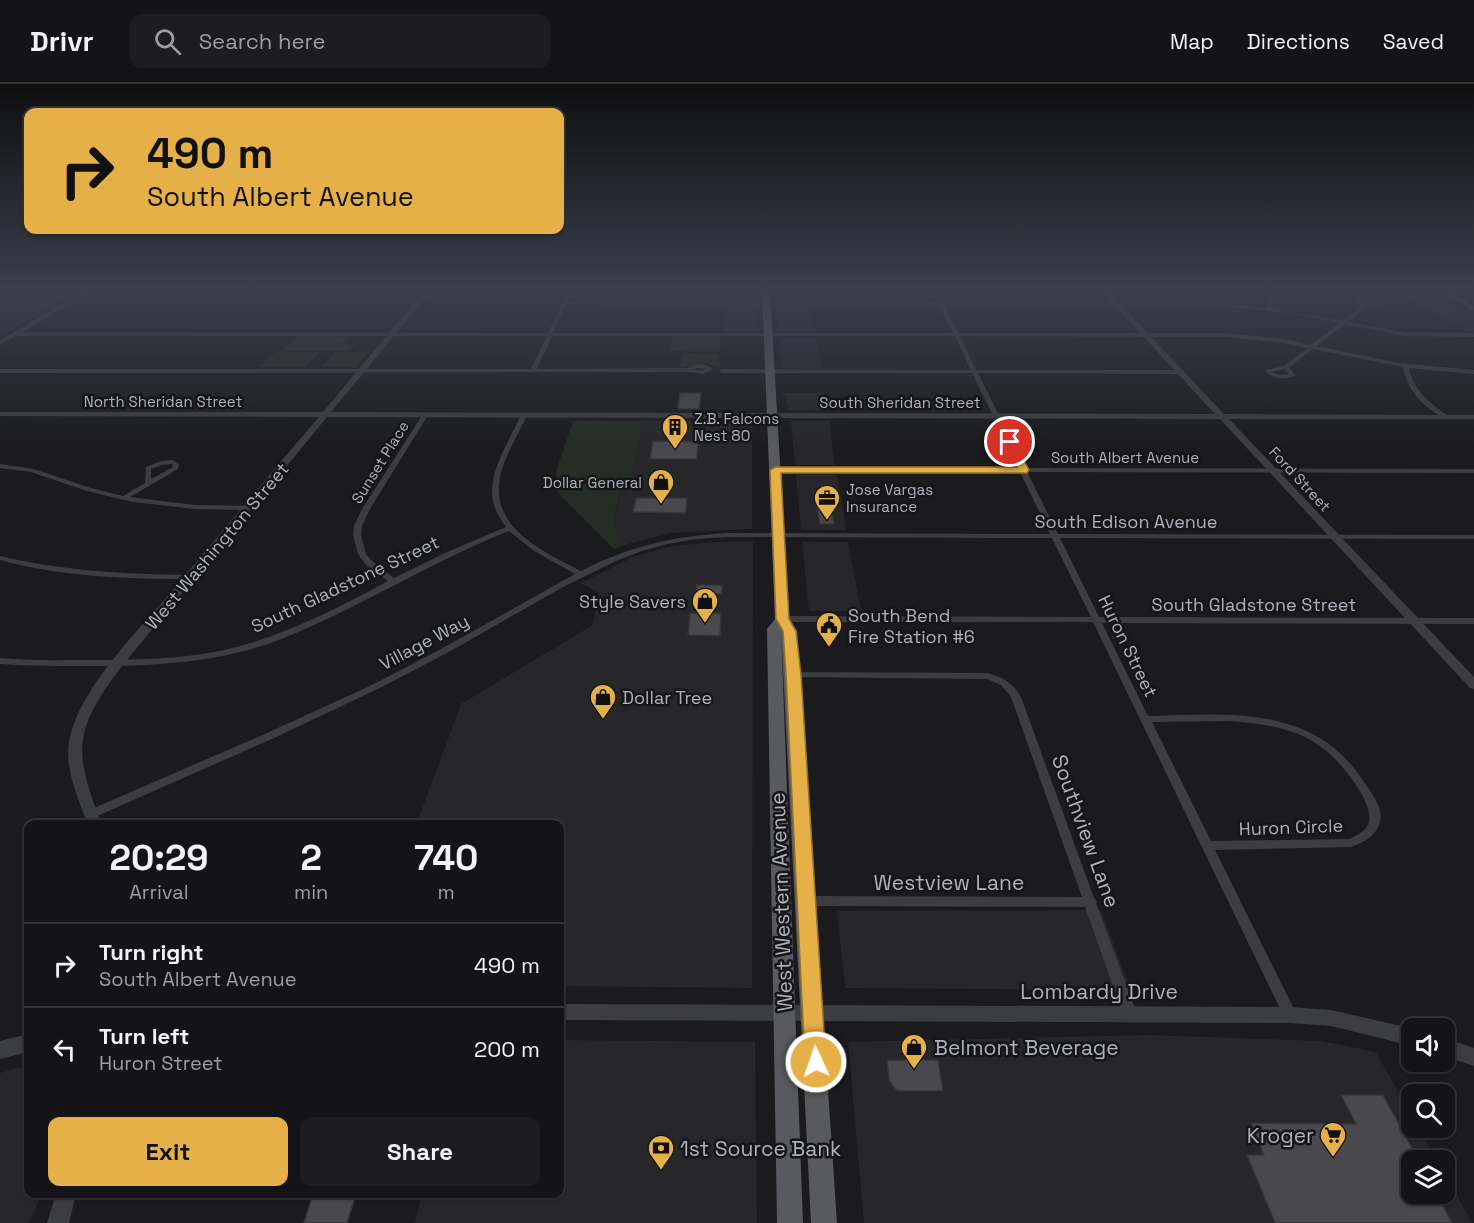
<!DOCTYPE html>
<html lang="en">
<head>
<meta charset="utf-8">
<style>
  :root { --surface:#141416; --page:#1d1d1f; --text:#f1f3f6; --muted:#9d9ea1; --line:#333335; --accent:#e6b049 }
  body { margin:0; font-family:"Space Grotesk",sans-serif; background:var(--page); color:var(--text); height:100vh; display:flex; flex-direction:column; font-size:22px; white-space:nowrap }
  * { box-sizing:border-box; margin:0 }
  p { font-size:20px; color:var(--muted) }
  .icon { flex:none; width:33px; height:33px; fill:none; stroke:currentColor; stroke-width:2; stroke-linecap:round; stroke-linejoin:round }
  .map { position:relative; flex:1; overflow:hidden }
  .sheet { position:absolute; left:24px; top:736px; width:540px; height:378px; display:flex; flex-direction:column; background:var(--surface); border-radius:12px; box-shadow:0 2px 4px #0004,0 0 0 2px var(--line) }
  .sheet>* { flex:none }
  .hud { position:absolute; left:24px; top:24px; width:540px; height:126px; border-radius:12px; box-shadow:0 2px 4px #0004,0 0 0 2px var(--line); background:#e6b049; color:#111; overflow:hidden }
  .controls { position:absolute; left:1401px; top:934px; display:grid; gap:12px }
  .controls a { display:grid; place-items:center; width:54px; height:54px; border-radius:12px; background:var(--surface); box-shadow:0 2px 4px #0004,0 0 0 2px var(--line); font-size:30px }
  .pin { position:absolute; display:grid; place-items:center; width:51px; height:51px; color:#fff; margin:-26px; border:3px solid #fff; border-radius:50%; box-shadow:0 2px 6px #0007 }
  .me { position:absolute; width:66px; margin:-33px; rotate:357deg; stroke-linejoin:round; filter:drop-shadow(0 0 4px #0008) }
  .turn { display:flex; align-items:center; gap:21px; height:126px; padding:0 24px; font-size:27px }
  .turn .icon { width:78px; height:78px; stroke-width:2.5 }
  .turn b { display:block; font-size:42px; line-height:51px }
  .eta { display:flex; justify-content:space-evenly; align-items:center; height:102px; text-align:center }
  .eta b { font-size:36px; font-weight:700; line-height:42px }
  .action { display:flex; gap:12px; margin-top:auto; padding:12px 24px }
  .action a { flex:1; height:69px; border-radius:12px; background:var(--accent); color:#111; font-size:24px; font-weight:700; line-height:69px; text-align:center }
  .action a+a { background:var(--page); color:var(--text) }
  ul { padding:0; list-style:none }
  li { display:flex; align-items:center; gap:18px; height:84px; padding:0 24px; border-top:2px solid var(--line) }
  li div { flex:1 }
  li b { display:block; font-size:22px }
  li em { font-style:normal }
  header { display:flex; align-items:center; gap:36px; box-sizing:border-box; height:84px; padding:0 30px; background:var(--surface); border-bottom:2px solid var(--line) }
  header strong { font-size:28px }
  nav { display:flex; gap:33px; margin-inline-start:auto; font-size:21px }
  .search { width:420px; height:54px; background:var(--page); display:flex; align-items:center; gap:15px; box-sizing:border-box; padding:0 21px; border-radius:12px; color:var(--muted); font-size:22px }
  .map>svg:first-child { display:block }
  .built { fill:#27272a }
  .green { fill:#252d26 }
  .building { fill:#48484d; stroke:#353539; stroke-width:1.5 }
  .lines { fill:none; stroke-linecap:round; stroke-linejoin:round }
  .minor { fill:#3c3d41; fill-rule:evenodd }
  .tertiary { fill:#3c3d41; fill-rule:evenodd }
  .secondary { fill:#4a4c51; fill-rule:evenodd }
  .primary { fill:#585a60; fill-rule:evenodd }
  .route { fill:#e6b049; stroke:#96722f; stroke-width:1.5 }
  .labels { text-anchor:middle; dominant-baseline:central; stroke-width:5; stroke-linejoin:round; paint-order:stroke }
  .far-street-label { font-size:15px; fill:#aeb2bb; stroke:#161618 }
  .far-poi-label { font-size:15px; fill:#aeb2bb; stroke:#161618; text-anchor:start }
  .street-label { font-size:18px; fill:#aeb2bb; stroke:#161618 }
  .poi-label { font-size:18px; fill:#aeb2bb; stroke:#161618; text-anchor:start }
  .near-street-label { font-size:21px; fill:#aeb2bb; stroke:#161618 }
  .near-poi-label { font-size:21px; fill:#aeb2bb; stroke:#161618; text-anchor:start }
</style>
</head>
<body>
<header>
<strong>Drivr</strong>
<div class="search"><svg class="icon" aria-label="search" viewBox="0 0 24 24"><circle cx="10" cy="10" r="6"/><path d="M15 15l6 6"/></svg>Search here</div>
<nav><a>Map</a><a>Directions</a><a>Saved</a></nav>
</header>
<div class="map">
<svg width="1474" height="1139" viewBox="0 0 1474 1139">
  <rect width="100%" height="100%" fill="#1b1b1d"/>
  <g class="built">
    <polygon points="1399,207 1431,207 1474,231 1474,249 1469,249"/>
    <polygon points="13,220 57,220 0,253 0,223"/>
    <polygon points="726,221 758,221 759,248 724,248"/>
    <polygon points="776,222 810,222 815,248 778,248"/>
    <polygon points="779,254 816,254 822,284 781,284"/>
    <polygon points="783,309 824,309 827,326 789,326"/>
    <polygon points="643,337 752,337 752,445 671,449 624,461 616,452 613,440 621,404 630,401"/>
    <polygon points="791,337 829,337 835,381 795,381"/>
    <polygon points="796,391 837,391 846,446 801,446"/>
    <polygon points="716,458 753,458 752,904 560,902 560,741 416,741 461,620 593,541 599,509 581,499 635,472 673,462"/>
    <polygon points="802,458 848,458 861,527 809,527"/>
    <polygon points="1101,826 1131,906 845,904 837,827"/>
    <polygon points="1147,951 1322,957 1376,968 1411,1031 1412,1044 1419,1044 1437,1077 1412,1077 1412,1110 1444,1110 1445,1090 1472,1139 864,1139 848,958"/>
    <polygon points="560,956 755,958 757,1139 415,1139 422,1110 560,1110"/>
    <polygon points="28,981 28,1110 42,1110 29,1139 0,1139 0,989"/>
  </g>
  <g class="green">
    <polygon points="0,207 81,207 57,220 13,220 0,223"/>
    <polygon points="297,253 348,253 343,260 355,260 349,267 282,267"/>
    <polygon points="672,253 721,253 720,268 670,267"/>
    <polygon points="275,268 320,268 305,283 259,283"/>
    <polygon points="335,268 368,268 356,283 321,283"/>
    <polygon points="682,269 719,270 720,284 704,279 680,284"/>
    <path d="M 573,337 L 643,337 L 630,401 L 621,404 C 616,426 608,442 624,461 L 614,465 L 555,406 L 557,384 Z"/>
  </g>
  <g class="building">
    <polygon points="680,309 701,309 699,325 678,325"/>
    <polygon points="653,357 698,358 697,375 650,375"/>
    <polygon points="822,401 833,401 835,421 831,421 834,440 820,440 814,409 823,409"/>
    <polygon points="636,414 687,414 686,429 633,428"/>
    <polygon points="697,501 722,501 722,510 696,510"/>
    <polygon points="690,529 721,529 720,552 688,551"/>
    <polygon points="887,976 938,976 943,1007 897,1007 889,996"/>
    <polygon points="1341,1011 1383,1011 1419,1077 1412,1077 1412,1110 1437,1110 1452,1139 1275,1139 1247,1071 1264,1071 1251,1039 1356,1040"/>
    <polygon points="313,1110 356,1110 347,1139 304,1139"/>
  </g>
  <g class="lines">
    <g class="minor">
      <path d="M 568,207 L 572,207 L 567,218 L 938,218 L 933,207 L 937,207 L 943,218 L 1216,219 L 1266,224 L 1270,214 L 1267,207 L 1271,207 L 1274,214 L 1271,225 L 1343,237 L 1361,223 L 1356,218 L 1356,216 L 1368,215 L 1383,220 L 1365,224 L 1348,238 L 1404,248 L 1474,249 L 1474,253 L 1404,252 L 1345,240 L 1316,262 L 1399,279 L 1474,286 L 1474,290 L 1409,284 C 1413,307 1430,319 1448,332 L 1449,333 L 1446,335 C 1425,325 1407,307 1403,283 L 1313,265 L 1289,283 L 1295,291 L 1294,292 C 1284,296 1274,295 1266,288 L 1266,286 L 1284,282 L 1308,264 L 1284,259 L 1226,253 L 960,252 L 976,286 L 1180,286 L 1183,288 L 1180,290 L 978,289 L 1025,384 L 1474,385 L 1474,389 L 1027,388 L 1058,450 L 1474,451 L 1474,455 L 1060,454 L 1099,533 L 1474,534 L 1474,540 L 1102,539 L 1148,632 C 1224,630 1310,620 1360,692 C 1367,703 1377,714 1380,727 C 1384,746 1367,758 1351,763 L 1215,766 L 1295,927 L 1297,931 L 1295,935 L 1290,937 L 1285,935 L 1093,538 L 782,538 L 778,535 L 782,532 L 1091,533 L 1052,454 L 728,453 L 696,455 L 667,460 L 642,467 L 616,477 L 565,502 L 447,569 L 380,604 L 274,654 L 95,733 L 91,734 L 87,733 L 86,730 L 87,727 L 267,649 L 374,600 L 441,565 L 575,490 L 534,467 L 509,447 C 430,478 358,525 279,556 C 218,579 155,582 91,582 C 61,582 30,582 0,580 L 0,574 C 31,577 61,576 92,576 C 145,576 199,575 251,559 C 299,544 344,521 388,497 L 365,480 L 358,470 L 353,451 L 354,442 L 362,425 L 423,330 L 428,331 L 370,425 L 362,442 L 361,451 L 366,470 L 371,476 L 394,494 L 447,468 L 506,443 C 500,435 495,427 493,417 C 487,390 510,355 521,331 L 524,329 L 527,331 C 518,352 502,375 499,399 C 494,447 547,469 581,487 C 629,462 675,452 728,449 L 1050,450 L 1020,388 L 775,388 L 772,386 L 775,384 L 1019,384 L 972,289 L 722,289 L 719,287 L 722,285 L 971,286 L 955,252 L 552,252 L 537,285 L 688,284 C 695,278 706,279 713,285 L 703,290 L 690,288 L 0,289 L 0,285 L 531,285 L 547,252 L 16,252 L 13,250 L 16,248 L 548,249 ZM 1368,217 L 1375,220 L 1365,221 L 1362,218 ZM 566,220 L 939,221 L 953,249 L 553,249 ZM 944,221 L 1216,221 L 1288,229 L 1340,239 L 1311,261 L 1284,255 L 1226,249 L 958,249 ZM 697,284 L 706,285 L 702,286 L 694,286 ZM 1285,285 L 1289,290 L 1279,291 L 1272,288 ZM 1230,637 C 1256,639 1283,642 1307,654 C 1314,658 1323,664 1330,670 C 1343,682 1377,722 1368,741 C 1365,747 1357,751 1350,755 L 1211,757 L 1152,638 Z"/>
      <polygon points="70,217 419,218 421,219 419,220 68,219 68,218"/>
      <path d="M 173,376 L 179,380 L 178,385 L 130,413 L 194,421 L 248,422 L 252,424 L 248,426 L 194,425 L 133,418 L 87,407 L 31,388 L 0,384 L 0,380 L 34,385 L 91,404 L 123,412 L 145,399 L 146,383 L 161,377 ZM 172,380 L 173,383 L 151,395 L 151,385 L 162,381 Z"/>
      <path d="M 0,472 C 63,487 125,490 190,491 L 194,493 L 190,495 C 126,495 63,493 0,476 Z"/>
      <path d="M 793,588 L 987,589 C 1003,593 1012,598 1021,613 L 1094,814 L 1097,818 L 1096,819 L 1137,930 L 1135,934 L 1130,936 L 1125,934 L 1123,930 L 1085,823 L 807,822 L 803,821 L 801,817 L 803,813 L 807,812 L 1082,813 L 1011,613 L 1001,601 L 987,595 L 790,593 L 788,591 L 790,589 Z"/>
    </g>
    <g class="tertiary">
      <polygon points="84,207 92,207 0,261 0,256"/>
      <path d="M 424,207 L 431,207 L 331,328 L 1215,330 L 1101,207 L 1108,207 L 1224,330 L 1474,331 L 1474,335 L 1229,335 L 1474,593 L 1474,605 L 1470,604 L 1220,335 L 327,333 L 122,582 C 73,647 73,666 102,741 L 88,741 C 78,714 63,682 70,653 C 81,603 138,547 171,508 C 220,450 269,391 319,333 L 0,332 L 0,328 L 323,328 Z"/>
      <polygon points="560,920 1290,923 1331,926 1414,945 1412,945 1412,962 1331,942 1290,939 560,936"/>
      <polygon points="28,950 28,968 0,975 0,957"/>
      <polygon points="1444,954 1474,964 1474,982 1444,972"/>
      <polygon points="56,1110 76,1110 69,1139 47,1139"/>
    </g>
    <polygon class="secondary" points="1439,207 1448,207 1474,222 1474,227"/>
    <polygon class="primary" points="762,207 770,207 789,535 797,547 837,1139 811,1139 781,545 803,1139 777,1139 767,545 775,535"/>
  </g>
  <linearGradient id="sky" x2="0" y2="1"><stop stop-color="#0f0f10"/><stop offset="0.56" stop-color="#393f4c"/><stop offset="1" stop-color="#393f4c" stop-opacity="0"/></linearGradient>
  <rect width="1474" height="367" fill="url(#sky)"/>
  <polygon class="route" points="1006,356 1015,358 1029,386 1027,389 781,389 789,535 796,547 801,591 826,978 823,985 816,988 808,985 805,978 786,591 783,547 776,535 770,386 775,383 1017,383 1005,358"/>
  <defs>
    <g id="building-pin" transform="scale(1.35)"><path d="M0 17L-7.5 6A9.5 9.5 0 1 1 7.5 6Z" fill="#e6b049" stroke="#161618"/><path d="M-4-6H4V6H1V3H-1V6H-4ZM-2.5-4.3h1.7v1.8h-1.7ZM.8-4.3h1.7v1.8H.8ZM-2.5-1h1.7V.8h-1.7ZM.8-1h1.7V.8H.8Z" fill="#111"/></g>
    <g id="shop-pin" transform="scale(1.35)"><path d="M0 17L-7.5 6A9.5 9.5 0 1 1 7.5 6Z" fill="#e6b049" stroke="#161618"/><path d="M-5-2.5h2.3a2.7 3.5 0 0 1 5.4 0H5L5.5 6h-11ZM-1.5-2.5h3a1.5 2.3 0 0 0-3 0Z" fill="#111"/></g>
    <g id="office-pin" transform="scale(1.35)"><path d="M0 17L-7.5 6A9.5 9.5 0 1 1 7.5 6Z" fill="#e6b049" stroke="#161618"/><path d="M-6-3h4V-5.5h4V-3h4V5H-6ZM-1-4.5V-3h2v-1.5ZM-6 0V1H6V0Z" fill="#111"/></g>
    <g id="civic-pin" transform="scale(1.35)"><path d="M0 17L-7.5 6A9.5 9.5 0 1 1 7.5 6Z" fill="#e6b049" stroke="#161618"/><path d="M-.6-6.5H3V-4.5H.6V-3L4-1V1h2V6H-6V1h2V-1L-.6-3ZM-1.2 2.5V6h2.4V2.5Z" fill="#111"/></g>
    <g id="supermarket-pin" transform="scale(1.35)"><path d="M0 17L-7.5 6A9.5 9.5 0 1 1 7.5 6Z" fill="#e6b049" stroke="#161618"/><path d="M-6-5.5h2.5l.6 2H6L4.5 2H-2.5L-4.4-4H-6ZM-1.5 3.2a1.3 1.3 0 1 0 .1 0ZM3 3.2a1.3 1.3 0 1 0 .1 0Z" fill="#111"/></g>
    <g id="bank-pin" transform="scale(1.35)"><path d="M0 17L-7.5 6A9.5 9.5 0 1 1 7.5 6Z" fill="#e6b049" stroke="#161618"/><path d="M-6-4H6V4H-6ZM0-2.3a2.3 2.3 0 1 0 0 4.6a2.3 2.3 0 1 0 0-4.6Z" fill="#111"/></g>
  </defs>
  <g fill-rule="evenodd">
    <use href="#building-pin" x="675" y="343"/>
    <use href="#shop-pin" x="661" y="398"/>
    <use href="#office-pin" x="827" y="414"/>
    <use href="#shop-pin" x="705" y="517"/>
    <use href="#civic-pin" x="829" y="541"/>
    <use href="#shop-pin" x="603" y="613"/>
    <use href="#shop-pin" x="914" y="963"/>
    <use href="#supermarket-pin" x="1333" y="1051"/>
    <use href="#bank-pin" x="661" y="1064"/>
  </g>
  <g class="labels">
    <g class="far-street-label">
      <text x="163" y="317">North Sheridan Street</text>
      <text x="900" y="318">South Sheridan Street</text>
      <text x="1125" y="373">South Albert Avenue</text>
      <text transform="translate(380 378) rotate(-58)">Sunset Place</text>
      <text transform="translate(1300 395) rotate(47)">Ford Street</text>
    </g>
    <g class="far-poi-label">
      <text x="694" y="334">Z.B. Falcons<tspan x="694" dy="17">Nest 80</tspan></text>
      <text x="642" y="398" text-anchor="end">Dollar General</text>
      <text x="846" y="405">Jose Vargas<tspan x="846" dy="17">Insurance</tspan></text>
    </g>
    <g class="street-label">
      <text x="1126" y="437">South Edison Avenue</text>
      <text transform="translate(217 462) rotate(-50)">West Washington Street</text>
      <text transform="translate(345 500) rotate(-25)">South Gladstone Street</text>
      <text x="1254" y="520">South Gladstone Street</text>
      <text transform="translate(424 558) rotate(-28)">Village Way</text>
      <text transform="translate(1128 562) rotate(64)">Huron Street</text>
      <text transform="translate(1291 743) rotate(-2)">Huron Circle</text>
    </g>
    <g class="poi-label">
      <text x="686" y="517" text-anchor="end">Style Savers</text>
      <text x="848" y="531">South Bend<tspan x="848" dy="21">Fire Station #6</tspan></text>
      <text x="622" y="613">Dollar Tree</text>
    </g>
    <g class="near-street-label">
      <text transform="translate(1086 747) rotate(70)">Southview Lane</text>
      <text x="949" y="798">Westview Lane</text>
      <text transform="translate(781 818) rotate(-92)">West Western Avenue</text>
      <text x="1099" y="907">Lombardy Drive</text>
    </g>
    <g class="near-poi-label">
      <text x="934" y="963">Belmont Beverage</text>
      <text x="1314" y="1051" text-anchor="end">Kroger</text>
      <text x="680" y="1064">1st Source Bank</text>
    </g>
  </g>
</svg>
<div class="controls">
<a><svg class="icon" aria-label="sound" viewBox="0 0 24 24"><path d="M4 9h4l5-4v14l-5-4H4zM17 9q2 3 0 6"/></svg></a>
<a><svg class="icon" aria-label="search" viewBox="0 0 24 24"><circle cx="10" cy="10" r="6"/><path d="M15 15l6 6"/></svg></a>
<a><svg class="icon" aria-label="layers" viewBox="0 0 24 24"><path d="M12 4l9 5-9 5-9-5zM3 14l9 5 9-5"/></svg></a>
</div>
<div class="pin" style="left:1010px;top:358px;background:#d93025"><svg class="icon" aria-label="arrive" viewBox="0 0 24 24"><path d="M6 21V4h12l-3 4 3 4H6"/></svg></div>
<svg class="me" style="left:816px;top:978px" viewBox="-20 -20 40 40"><circle r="17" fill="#e6b049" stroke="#fff" stroke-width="3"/><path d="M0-11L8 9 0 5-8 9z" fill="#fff"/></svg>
<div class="hud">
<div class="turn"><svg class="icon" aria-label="right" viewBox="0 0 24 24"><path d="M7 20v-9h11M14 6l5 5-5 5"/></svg><div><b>490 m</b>South Albert Avenue</div></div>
</div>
<section class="sheet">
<div class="eta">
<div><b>20:29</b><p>Arrival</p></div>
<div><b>2</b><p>min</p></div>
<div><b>740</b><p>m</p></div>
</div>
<ul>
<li><svg class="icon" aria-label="right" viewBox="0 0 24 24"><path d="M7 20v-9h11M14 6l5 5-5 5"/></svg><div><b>Turn right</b><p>South Albert Avenue</p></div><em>490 m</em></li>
<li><svg class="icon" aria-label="left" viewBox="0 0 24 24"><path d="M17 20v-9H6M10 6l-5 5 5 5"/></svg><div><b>Turn left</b><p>Huron Street</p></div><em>200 m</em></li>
</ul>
<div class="action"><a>Exit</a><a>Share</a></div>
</section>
</div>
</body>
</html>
